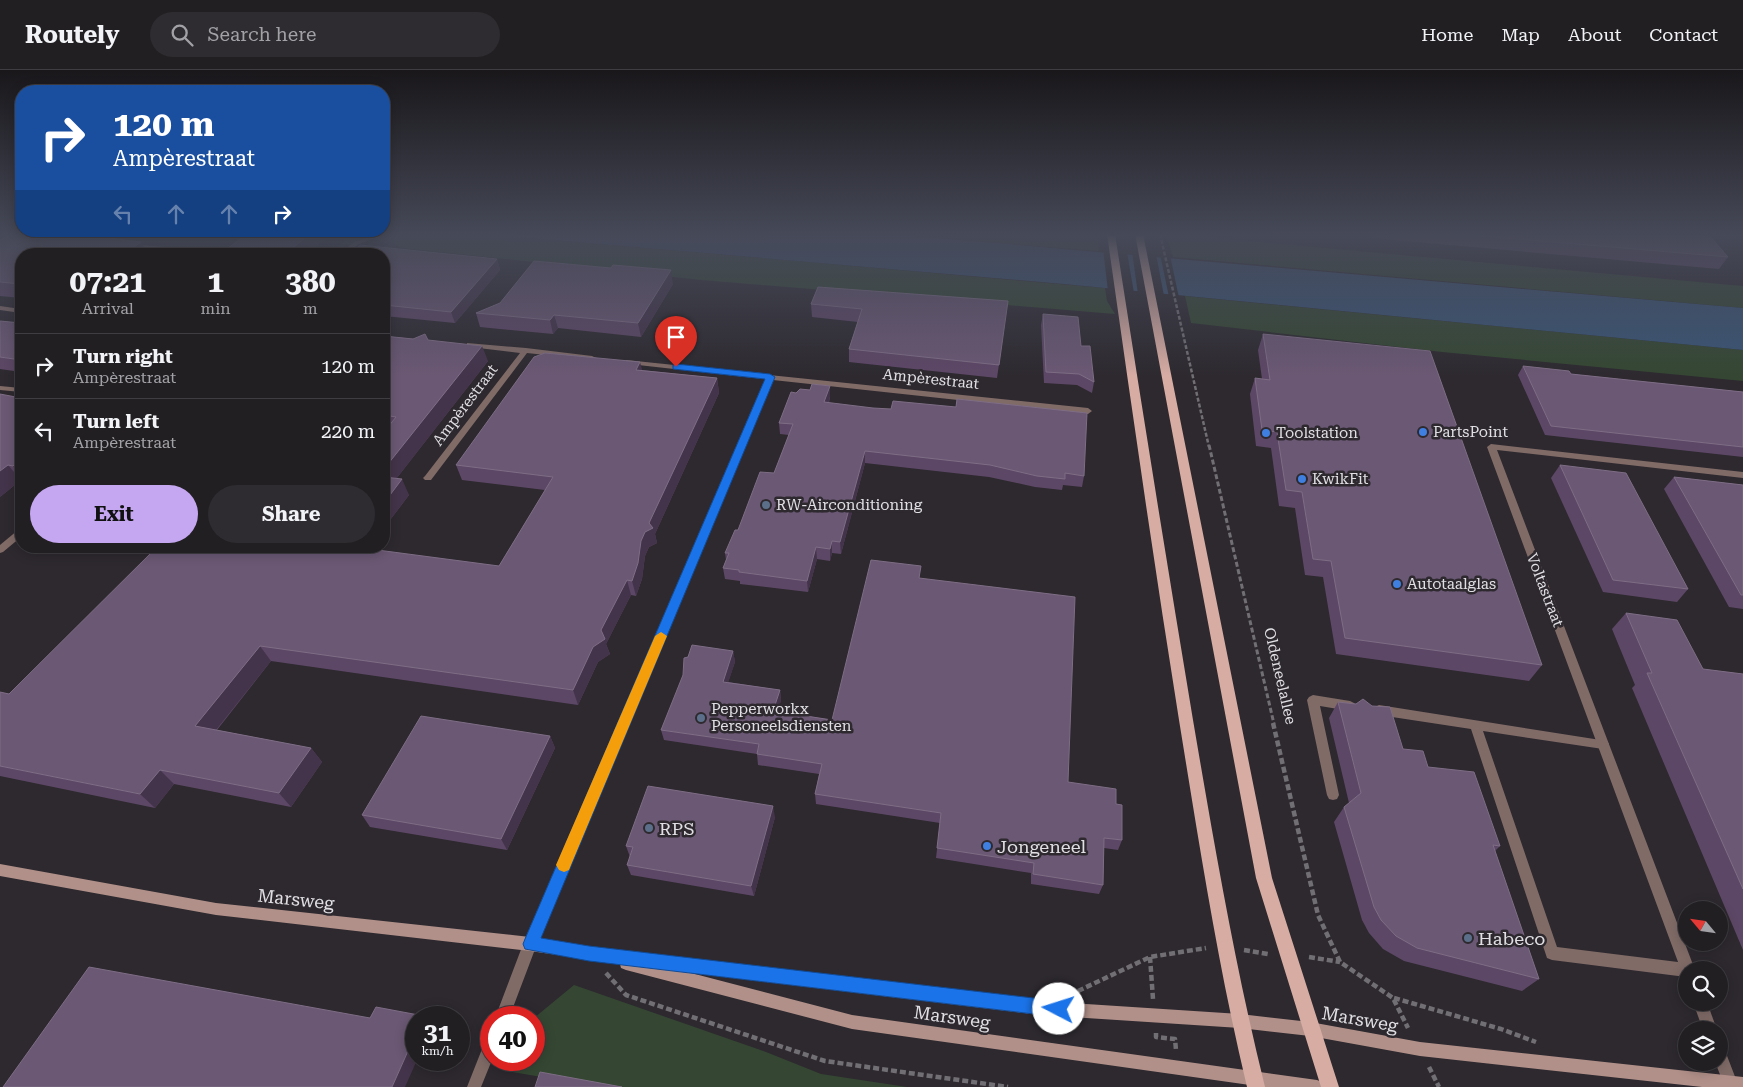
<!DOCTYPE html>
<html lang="en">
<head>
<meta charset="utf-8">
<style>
  :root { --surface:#221f23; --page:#2e2c30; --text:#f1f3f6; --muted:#a2a2a6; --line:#3f3d41; --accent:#c5a7f1 }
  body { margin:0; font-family:"Roboto Serif",serif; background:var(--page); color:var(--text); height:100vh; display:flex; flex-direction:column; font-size:19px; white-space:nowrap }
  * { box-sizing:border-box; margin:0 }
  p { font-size:16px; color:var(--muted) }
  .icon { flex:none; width:28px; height:28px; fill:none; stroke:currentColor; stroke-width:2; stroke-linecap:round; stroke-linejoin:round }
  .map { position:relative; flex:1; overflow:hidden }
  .sheet { position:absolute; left:15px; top:178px; width:375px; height:305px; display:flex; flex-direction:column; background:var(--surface); border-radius:20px; box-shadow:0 2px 12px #0003,0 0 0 1px var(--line) }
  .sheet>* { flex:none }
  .guide { position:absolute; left:15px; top:15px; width:375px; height:152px; border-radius:20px; box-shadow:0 2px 12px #0003,0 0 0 1px var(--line); background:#1a4fa0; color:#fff; overflow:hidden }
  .needle { width:32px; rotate:299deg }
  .tools { position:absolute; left:1678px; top:831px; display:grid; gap:10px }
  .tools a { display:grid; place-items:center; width:50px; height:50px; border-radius:50%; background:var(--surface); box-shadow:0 2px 12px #0003,0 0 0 1px var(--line); font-size:25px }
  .speed { position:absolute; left:405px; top:936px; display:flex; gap:10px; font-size:25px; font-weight:700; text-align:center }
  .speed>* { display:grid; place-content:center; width:65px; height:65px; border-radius:50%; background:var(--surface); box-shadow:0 2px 12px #0003,0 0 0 1px var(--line); line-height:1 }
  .speed small { font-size:12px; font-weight:400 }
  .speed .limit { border:8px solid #d22; background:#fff; color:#111 }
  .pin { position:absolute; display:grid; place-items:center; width:42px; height:42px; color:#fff; margin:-51px -21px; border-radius:50% 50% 50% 0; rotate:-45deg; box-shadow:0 0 5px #0007 }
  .pin .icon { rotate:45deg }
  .me { position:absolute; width:55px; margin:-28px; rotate:275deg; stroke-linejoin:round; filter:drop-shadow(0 0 4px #0008) }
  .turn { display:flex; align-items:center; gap:18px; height:105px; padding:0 15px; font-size:22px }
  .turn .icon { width:65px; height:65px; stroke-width:2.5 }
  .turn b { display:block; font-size:35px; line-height:42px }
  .lanes { display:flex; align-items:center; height:48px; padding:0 15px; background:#0003; justify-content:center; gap:25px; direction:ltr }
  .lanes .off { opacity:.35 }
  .eta { display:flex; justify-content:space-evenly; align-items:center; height:85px; text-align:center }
  .eta b { font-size:30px; font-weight:700; line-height:35px }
  .action { display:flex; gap:10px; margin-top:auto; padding:10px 15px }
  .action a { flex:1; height:58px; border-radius:30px; background:var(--accent); color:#111; font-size:20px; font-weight:700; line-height:58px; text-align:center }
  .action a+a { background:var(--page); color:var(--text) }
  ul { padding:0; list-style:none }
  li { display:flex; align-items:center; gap:15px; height:65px; padding:0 15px; border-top:1px solid var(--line) }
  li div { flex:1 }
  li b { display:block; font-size:19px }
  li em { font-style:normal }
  header { display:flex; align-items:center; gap:30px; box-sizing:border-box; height:70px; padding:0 25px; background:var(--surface); border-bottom:1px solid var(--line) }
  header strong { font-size:24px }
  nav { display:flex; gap:28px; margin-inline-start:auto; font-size:18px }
  .search { width:350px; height:45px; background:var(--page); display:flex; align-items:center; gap:12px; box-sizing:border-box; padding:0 18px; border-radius:28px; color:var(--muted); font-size:19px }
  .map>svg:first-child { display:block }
  .green { fill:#354733 }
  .water { fill:#3a5575 }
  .pier { fill:#2d292f }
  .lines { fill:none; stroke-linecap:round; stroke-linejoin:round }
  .path-far2 { stroke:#726f74; stroke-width:2.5; stroke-dasharray:4 2; stroke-linecap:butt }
  .path-far1 { stroke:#726f74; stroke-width:3; stroke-dasharray:5 2.5; stroke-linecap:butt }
  .path { stroke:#726f74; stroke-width:4.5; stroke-dasharray:6 3; stroke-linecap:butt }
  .lane { fill:#806b67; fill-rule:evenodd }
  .street { fill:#806b67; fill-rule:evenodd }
  .secondary { fill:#b19089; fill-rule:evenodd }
  .primary { fill:#d7aca3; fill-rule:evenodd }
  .wall { fill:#5d4766 }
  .shaded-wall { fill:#44344b }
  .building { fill:#6b5874; stroke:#7e6d85 }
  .route { fill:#1a73e8; stroke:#114b97 }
  .slow { fill:#f59e0b }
  .shop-dot { fill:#3f7fe0; stroke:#2d292f; stroke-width:2 }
  .service-dot { fill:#5c6f8a; stroke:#2d292f; stroke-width:2 }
  .labels { text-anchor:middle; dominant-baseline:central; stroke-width:5; stroke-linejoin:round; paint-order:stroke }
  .street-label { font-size:15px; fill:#e1dfe3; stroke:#2d292f }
  .poi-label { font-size:15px; fill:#e1dfe3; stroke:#2d292f; text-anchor:start }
  .near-poi-label { font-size:18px; fill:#e1dfe3; stroke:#2d292f; text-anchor:start }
  .near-street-label { font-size:18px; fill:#e1dfe3; stroke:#2d292f }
</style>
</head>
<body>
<header>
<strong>Routely</strong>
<div class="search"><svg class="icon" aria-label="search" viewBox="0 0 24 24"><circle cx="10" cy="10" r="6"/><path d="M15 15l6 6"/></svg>Search here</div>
<nav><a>Home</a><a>Map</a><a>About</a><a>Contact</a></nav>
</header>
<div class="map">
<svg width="1743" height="1017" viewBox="0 0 1743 1017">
  <rect width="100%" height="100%" fill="#2d292f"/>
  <g class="green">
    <path d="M 327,164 L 374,164 C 363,168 335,184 327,184 L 345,171 Z"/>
    <polygon points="395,164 486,164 1105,218 1107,231 1115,244 701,210 402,178 386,169"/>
    <polygon points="890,164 1103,164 1103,167 1098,172 1099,181"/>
    <polygon points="1166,164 1214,164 1214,168 1743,216 1743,238 1173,187"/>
    <polygon points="1185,226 1743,280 1743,311 1442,282 1191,253"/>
    <polygon points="574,915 766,982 821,1004 907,1017 600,1017 507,1001 511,990 534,990 534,948"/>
  </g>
  <polygon class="water" points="486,164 890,164 1743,238 1743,280 1064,214"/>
  <g class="pier">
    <polygon points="1103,179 1127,182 1134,223 1108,221"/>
    <polygon points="1132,182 1156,184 1164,226 1138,224"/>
    <polygon points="1160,184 1170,185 1179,228 1169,227"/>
  </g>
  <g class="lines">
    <polyline class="path-far2" points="1160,164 1209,377"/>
    <polyline class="path-far1" points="1209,375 1274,654"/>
    <g class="path">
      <polyline points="1273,653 1318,845 1340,892 1393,928 1408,958"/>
      <polyline points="1244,880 1268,884"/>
      <polyline points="1150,887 1153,929"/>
      <polyline points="1309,887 1340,892"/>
      <polyline points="606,903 626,925 825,991 1008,1017"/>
      <polyline points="1078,921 1150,887 1206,878"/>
      <polyline points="1394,928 1501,959 1536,972"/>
      <polyline points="1156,963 1156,967 1175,969 1176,980"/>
      <polyline points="1429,997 1439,1017"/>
    </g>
    <g class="lane">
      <polygon points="131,174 176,178 179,180 176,182 129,177 128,176"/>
      <polygon points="0,236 21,239 21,243 0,240"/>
      <polygon points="1313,625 1350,631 1354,633 1356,636 1354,639 1350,641 1320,636 1339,725 1337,729 1333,730 1329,729 1327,725 1307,630 1309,627"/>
      <polygon points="1379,635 1607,671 1609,674 1607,677 1603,679 1483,661 1557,877 1686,893 1691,895 1693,900 1686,900 1686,907 1552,890 1547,888 1471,659 1379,645 1375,643 1373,640 1375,637"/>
    </g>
    <g class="street">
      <polygon points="377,164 386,164 359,174 345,184 337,184 355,172"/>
      <polygon points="467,273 526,278 592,286 596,288 592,290 527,283 431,410 425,410 423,408 425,406 520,283 470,277 467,277"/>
      <polygon points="626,290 1088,338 1092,341 1088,344 773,310 537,874 509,948 495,948 525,869 765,309 629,294 625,292"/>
      <polygon points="0,316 21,318 21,322 0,320"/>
      <polygon points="1491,374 1743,402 1743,408 1497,380 1695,900 1686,900 1686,906 1683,905 1681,900 1487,377"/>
      <polygon points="21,459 21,467 3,482 0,483 0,475 18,460"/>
      <polygon points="1693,932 1707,932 1717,960 1703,960"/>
      <polygon points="491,967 492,990 481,1017 467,1017 486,969"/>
      <polygon points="1719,976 1724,978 1739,1017 1725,1017 1715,992 1719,992"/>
    </g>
    <polygon class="secondary" points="0,794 216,833 530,867 589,877 1040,931 1240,944 1310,952 1420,972 1743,1007 1743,1017 1702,1017 1420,986 1310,966 1240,958 1040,945 691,903 852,945 1317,1010 1322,1012 1324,1017 1264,1017 852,959 626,900 621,898 620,894 530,881 216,845 0,806"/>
    <g class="primary">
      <path d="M 1107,164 L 1115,164 C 1140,326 1166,488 1193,650 C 1214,773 1235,896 1265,1017 L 1247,1017 C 1218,896 1199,773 1179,650 C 1153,488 1130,326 1107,164 Z"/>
      <polygon points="1135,164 1143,164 1272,808 1339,1017 1321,1017 1256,808"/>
    </g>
  </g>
  <g class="wall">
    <polygon points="1370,164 1708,164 1728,187 1719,199 1371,168"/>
    <polygon points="0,170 21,184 21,228 0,226"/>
    <polygon points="384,184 497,189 500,200 455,253 384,246"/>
    <polygon points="673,214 641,267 558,258 553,264 480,257 476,243"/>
    <polygon points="1008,231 997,308 849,292 849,279 858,252 812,247 811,234"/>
    <polygon points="1043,244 1081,276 1094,312 1092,323 1077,315 1044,313 1041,255"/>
    <polygon points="0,251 21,253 21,302 0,299"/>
    <polygon points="1263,264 1542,595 1529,611 1336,584 1323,507 1305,505 1295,438 1279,436 1271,378 1256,376 1250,324 1255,308 1262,309 1258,280"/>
    <polygon points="384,266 428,270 488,291 396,409 409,425 384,458 384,362 386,360 384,360"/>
    <polygon points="1523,296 1571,304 1743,322 1743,387 1545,365 1518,305"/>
    <polygon points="642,300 717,308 719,323 655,464 657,473 649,477 645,486 642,509 636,526 631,525 606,574 610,584 598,592 578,635 271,591 217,660 311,678 322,692 291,737 174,714 155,738 0,706 0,622 9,624 499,496 545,420 462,410 456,395"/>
    <polygon points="830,316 830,327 829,333 1084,406 1082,417 1063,415 1062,420 1035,417 989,407 865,393 841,484 832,483 830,491 817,489 808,522 740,514 740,511 725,509 723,498 726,490 725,483 738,460 774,403 789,365 780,364 779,353 796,323"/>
    <polygon points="21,328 21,410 0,427"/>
    <polygon points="1560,395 1688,519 1677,532 1603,522 1551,408"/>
    <polygon points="1674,407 1743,415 1743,539 1729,537 1664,419"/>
    <polygon points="920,508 1068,712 1116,734 1122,770 1118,780 1104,778 1103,815 1099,824 1031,814 1031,803 936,788 940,753 816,734 815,724 819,704 758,695 757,684 664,670 661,660 733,581 735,592 728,612 780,620 781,630 778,641 832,650"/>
    <polygon points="1626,543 1703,599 1743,604 1743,880 1632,618 1635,615 1612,559"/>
    <polygon points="1338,632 1428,697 1500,776 1495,781 1539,909 1522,921 1404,891 1383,879 1369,863 1362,850 1334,752 1344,737 1349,733 1329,648"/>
    <polygon points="550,666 555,678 507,780 370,757 362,745"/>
    <polygon points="775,747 754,826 631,805 627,795 630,787 626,776"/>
  </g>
  <g class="shaded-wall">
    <polygon points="310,164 321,164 323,170 306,184 285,184"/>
    <polygon points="141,172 148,184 124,184"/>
    <polygon points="497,189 500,200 455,253 451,242"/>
    <polygon points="671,200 673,214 641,267 638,253"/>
    <polygon points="554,245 558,258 553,264 550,250"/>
    <polygon points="482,276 488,291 386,422 384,418 384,399"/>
    <polygon points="640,292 644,307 636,300"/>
    <polygon points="717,308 719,323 655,464 657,473 649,477 645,486 642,509 636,526 632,511 641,471"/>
    <polygon points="830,316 830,327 825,344 824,332"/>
    <polygon points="865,381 865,393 841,484 840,472"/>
    <polygon points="21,389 21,405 13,396"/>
    <polygon points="8,395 21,410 0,427 0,401"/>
    <polygon points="402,409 409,425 384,458 384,433"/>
    <polygon points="832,471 832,483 830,491 830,479"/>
    <polygon points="816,477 817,489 808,522 807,511"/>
    <polygon points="627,510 631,525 606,574 610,584 598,592 578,635 573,620 601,560"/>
    <polygon points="260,576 271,591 208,670 195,656"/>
    <polygon points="733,581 735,592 725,622 723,612"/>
    <polygon points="780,620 781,630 775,651 773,641"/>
    <polygon points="550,666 555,678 507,780 501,769"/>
    <polygon points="311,678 322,692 291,737 279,723"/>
    <polygon points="160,700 174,714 155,738 140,724"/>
    <polygon points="773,736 775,747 754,826 751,816"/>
    <polygon points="416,963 416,990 417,990 405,1017 392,1017"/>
  </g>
  <g class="building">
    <polygon points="11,164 70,164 141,172 124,184 21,184 21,214 0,212 0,170"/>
    <polygon points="247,164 310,164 285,184 220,184"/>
    <polygon points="1458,164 1708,164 1728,187 1647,180"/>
    <polygon points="360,175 497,189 451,242 384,235 384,184 350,184"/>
    <polygon points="534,191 611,198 613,195 671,200 638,253 554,245 550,250 476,243 500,233"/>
    <polygon points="818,217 1008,231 999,295 849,279 862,239 811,234"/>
    <polygon points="1043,244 1078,247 1081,276 1090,276 1094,312 1079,304 1046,302"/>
    <polygon points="0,251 21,253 21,290 0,287"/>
    <polygon points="425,264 428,270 482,276 384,399 384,362 396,347 384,345 384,266 413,269"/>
    <polygon points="1263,264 1430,281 1542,595 1345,568 1331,491 1313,489 1302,422 1286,420 1277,362 1262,360 1255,308 1270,310"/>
    <polygon points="545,283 640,292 636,300 717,308 649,453 653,458 645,462 641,471 638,493 632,511 627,510 601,560 605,569 593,577 573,620 260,576 195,656 311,678 279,723 160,700 140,724 0,696 0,622 9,624 158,476 347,476 499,496 553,407 456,395 534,287"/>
    <polygon points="1523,296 1569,301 1571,304 1743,322 1743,377 1551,356"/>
    <polygon points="812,314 830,316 824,332 873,338 891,339 893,331 956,337 957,329 1087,343 1084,406 1065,403 1065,409 1037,406 990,395 865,381 840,472 832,471 830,479 816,477 807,511 739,502 739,500 723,498 729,483 725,483 735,460 738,460 760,402 774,403 793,354 779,353 791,322 796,323 800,319 810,320"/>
    <polygon points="0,324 21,328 21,389 13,396 8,395 0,401"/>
    <polygon points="1560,395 1626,403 1688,519 1613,510"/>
    <polygon points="384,407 402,409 384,433"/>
    <polygon points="1674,407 1743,415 1743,525 1741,525"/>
    <polygon points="871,490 921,496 919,508 1075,527 1068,712 1116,719 1116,734 1122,735 1122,770 1104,768 1103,815 1033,804 1034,793 937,778 941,743 815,724 822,694 757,684 759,674 661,660 683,605 684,588 688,587 692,575 733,581 723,612 780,620 773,641 832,650"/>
    <polygon points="1626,543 1677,550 1703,599 1743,604 1743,819 1647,603 1652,603"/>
    <polygon points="1363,629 1372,636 1390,637 1403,679 1423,681 1428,697 1474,702 1500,776 1493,775 1539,909 1417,878 1396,866 1381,850 1374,837 1344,737 1361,723 1338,632 1356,634"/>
    <polygon points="421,646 550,666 501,769 362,745"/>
    <polygon points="648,716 773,736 751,816 627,795 633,777 626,776"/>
    <polygon points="89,897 370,948 376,937 424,946 423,948 416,948 416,963 392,1017 3,1017"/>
    <polygon points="540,1002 622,1017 535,1017"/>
  </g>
  <linearGradient id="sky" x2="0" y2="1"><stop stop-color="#19171a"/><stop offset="0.54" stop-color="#464958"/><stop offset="1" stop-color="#464958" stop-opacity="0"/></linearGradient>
  <rect width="1743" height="306" fill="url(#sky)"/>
  <polygon class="route" points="676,294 770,304 775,307 541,868 589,876 1059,931 1065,933 1067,939 1065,945 1059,947 589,891 525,879 523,874 525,869 765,309 673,299 673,295"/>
  <polygon class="slow" points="661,562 667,566 571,795 569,800 564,802 559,800 556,795 655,566"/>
  <g class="shop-dot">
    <circle cx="1423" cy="362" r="5"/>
    <circle cx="1266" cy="363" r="5"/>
    <circle cx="1302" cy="409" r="5"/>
    <circle cx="1397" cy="514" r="5"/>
    <circle cx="987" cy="776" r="5"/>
  </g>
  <g class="service-dot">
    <circle cx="766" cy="435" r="5"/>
    <circle cx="701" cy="648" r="5"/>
    <circle cx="649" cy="758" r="5"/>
    <circle cx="1468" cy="868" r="5"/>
  </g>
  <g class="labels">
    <g class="street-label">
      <text transform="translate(931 309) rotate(6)">Ampèrestraat</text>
      <text transform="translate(465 335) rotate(-53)">Ampèrestraat</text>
      <text transform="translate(1545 520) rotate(69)">Voltastraat</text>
      <text transform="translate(1280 606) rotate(77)">Oldeneelallee</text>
    </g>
    <g class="poi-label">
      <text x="1433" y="362">PartsPoint</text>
      <text x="1276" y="363">Toolstation</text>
      <text x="1312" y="409">KwikFit</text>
      <text x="776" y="435">RW-Airconditioning</text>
      <text x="1407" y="514">Autotaalglas</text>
      <text x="711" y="639">Pepperworkx<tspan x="711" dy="17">Personeelsdiensten</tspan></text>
    </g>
    <g class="near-poi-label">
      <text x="659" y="758">RPS</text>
      <text x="997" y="776">Jongeneel</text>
      <text x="1478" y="868">Habeco</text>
    </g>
    <g class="near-street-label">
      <text transform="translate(296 829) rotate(6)">Marsweg</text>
      <text transform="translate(952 947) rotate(8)">Marsweg</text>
      <text transform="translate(1360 949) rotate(10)">Marsweg</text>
    </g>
  </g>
</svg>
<div class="tools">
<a><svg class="needle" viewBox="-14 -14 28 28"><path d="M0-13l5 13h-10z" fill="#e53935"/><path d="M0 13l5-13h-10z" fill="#a2a2a6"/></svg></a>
<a><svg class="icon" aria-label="search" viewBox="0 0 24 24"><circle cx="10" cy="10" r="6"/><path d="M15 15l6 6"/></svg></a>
<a><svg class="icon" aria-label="layers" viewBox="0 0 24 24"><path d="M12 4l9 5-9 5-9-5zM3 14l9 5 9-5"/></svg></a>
</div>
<div class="speed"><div>31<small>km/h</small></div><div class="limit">40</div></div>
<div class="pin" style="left:676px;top:297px;background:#d93025"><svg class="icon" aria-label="arrive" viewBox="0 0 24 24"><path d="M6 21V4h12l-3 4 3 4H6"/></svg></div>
<svg class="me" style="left:1059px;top:939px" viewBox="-20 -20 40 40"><circle r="19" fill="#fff"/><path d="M0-13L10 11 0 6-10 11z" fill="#1a73e8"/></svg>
<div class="guide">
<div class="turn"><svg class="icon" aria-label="right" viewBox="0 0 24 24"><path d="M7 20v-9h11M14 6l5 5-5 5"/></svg><div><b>120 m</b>Ampèrestraat</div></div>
<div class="lanes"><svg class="icon off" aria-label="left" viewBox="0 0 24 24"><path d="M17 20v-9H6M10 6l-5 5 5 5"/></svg><svg class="icon off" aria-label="ahead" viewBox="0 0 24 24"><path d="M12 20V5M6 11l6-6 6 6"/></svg><svg class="icon off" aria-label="ahead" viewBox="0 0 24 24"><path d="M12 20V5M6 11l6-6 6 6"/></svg><svg class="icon" aria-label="right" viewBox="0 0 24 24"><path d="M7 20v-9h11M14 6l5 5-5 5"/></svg></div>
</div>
<section class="sheet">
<div class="eta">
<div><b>07:21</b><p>Arrival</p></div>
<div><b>1</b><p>min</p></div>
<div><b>380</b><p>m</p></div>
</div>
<ul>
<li><svg class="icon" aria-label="right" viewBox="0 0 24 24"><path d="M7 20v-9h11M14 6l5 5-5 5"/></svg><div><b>Turn right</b><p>Ampèrestraat</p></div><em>120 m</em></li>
<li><svg class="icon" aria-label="left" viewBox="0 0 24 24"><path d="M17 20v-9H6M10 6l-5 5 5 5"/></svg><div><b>Turn left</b><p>Ampèrestraat</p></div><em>220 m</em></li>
</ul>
<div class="action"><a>Exit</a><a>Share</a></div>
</section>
</div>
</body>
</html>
